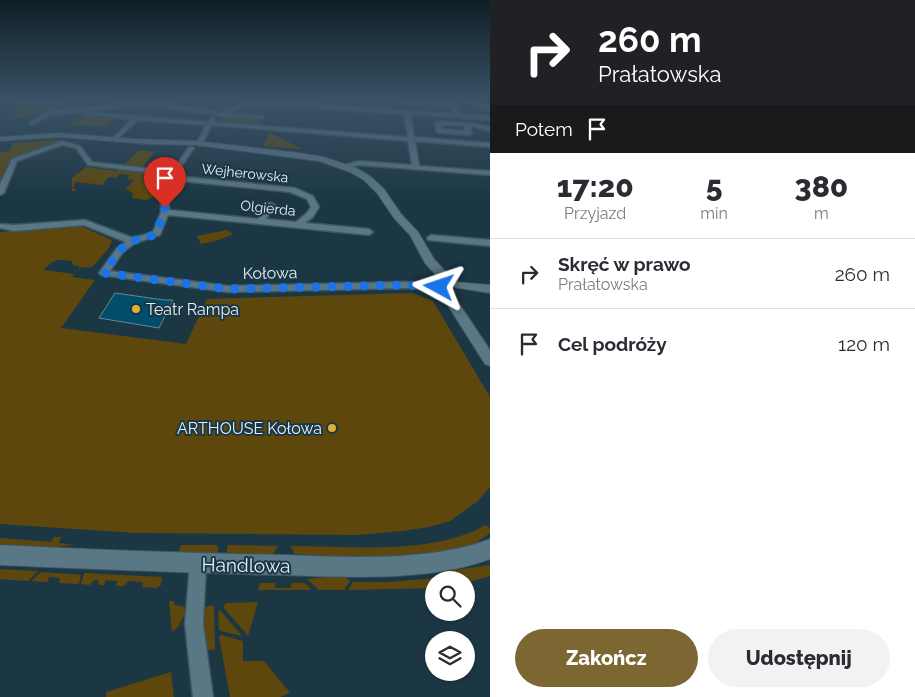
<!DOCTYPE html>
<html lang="pl">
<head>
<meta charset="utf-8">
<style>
  :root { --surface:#fff; --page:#f2f2f3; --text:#2b2b33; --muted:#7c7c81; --line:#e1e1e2; --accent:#7c6733 }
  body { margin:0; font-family:Raleway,sans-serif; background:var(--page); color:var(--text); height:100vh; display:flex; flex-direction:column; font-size:19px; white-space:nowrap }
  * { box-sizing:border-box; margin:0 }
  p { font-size:16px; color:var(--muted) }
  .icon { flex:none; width:28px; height:28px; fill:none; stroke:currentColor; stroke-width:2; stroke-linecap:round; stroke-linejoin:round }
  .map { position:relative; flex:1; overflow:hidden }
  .drawer { display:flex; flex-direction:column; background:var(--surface); width:425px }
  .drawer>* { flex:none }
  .guide { background:#202124; color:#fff; overflow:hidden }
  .controls { position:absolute; left:425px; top:571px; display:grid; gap:10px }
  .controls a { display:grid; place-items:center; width:50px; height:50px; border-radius:50%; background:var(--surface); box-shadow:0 1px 4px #0004; font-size:25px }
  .pin { position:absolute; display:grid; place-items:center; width:42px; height:42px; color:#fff; margin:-51px -21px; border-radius:50% 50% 50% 0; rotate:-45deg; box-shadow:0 0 5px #0007 }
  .pin .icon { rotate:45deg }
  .me { position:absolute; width:55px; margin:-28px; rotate:275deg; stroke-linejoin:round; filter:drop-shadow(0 0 4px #0008) }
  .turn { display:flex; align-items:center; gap:18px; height:105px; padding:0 25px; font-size:22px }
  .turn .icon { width:65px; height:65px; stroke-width:2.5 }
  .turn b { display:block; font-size:35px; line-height:42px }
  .then { display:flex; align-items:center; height:48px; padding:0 25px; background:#0003; gap:10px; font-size:19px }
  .eta { display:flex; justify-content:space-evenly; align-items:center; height:85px; text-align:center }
  .eta b { font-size:30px; font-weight:800; line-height:35px }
  .action { display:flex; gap:10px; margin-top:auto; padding:10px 25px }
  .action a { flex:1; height:58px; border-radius:30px; background:var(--accent); color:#fff; font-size:20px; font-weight:800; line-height:58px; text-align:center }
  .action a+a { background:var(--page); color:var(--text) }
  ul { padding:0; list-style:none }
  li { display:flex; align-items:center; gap:15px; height:70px; padding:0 25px; border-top:1px solid var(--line) }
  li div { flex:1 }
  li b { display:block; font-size:19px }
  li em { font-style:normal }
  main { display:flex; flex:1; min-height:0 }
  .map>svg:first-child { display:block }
  .green { fill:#5d470d }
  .building { fill:#004e69; stroke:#698695 }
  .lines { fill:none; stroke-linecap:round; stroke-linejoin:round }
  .minor-casing { stroke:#3c5560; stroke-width:3 }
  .tertiary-casing { stroke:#3c5560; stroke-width:2 }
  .minor { fill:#5a7785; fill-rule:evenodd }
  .tertiary { fill:#5a7785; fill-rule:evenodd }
  .route { stroke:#1a73e8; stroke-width:9; stroke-dasharray:0 16.2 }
  .poi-dot { fill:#e0b034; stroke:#1c3744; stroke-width:2 }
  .labels { text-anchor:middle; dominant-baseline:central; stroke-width:4; stroke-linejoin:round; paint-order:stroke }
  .far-street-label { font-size:14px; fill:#e0f0f8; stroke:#1c3744 }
  .street-label { font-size:16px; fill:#e0f0f8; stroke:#1c3744 }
  .poi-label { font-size:16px; fill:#e0f0f8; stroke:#1c3744; text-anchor:start }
  .near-street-label { font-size:19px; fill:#e0f0f8; stroke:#1c3744 }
</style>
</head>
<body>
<main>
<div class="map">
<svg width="490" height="697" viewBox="0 0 490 697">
  <rect width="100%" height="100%" fill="#1c3744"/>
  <g class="green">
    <path d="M 12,100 L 57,102 C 45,117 30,118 13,119 L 14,115 L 19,113 L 15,112 L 18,106 L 10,104 Z"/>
    <polygon points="83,115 119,119 113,119 106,126 70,125"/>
    <polygon points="225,115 259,119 263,125 217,122"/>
    <polygon points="267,132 303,149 263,146 268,136"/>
    <polygon points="60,140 97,143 62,141 60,143 27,152 34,149 10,160 9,161 12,162 6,167 9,168 5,169 8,170 5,172 7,173 3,174 5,175 2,176 0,183 0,152 10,151 13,143"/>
    <polygon points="139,150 155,152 142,167 124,165"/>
    <polygon points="86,167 117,171 119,169 157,172 164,179 158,195 146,200 132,198 133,193 126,189 134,180 127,179 130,175 120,174 116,178 109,177 102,185 76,182 73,188 77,191 72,191 72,178"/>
    <path d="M 75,226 L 83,227 L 112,240 L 109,248 L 92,267 L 79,268 L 79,266 L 73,265 L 72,261 C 58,259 53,259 44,270 L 74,274 L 72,277 L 95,280 L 61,328 L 186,344 L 207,299 L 412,293 L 433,301 L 490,397 L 490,487 L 478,501 L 450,521 L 429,527 L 403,531 L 357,535 L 135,533 L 0,524 L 0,232 Z"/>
    <polygon points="227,230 233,234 219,240 201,244 197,236"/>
    <path d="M 486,525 L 490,528 L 490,533 C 483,538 475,544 467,547 C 419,564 345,557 295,554 L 290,546 C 352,546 430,556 486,525 Z"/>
    <polygon points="54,537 61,537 59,543 75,545 41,548 0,544 0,538 51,542"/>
    <polygon points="181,545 216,545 218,547 218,554 178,553"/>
    <polygon points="229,545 278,546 273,554 227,554 227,546"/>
    <polygon points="490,565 490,576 466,583 466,580 444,579 448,571"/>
    <polygon points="0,569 38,571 28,581 0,579"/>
    <polygon points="41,572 81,575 79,584 59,583 60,578 49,577 48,582 31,581"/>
    <polygon points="84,573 162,577 161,585 157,588 142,587 143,582 128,581 124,586 116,586 117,581 106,580 104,585 99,585 98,580 94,580 90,585 81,584"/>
    <polygon points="343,575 350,581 344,590 319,590 307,579"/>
    <polygon points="440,578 442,580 434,580 434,588 348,590 353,582 388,582"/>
    <polygon points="260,583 275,583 275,588 291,588 291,583 305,583 312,590 258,590"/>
    <polygon points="169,601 174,601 174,605 183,606 184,608 187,608 187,616 184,616 178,627 172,632"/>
    <polygon points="258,602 248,636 223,607 226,603"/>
    <polygon points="212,605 214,607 215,649 205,651 202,608"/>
    <polygon points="220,610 242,636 221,631 219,629 218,612"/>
    <polygon points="221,635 243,641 243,661 264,661 290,693 280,697 230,697 219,637"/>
    <polygon points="171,672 174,697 106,697 106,692"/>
  </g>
  <polygon class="building" points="115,293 164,300 173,300 159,328 99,318"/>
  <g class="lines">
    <g class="minor-casing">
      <g id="minor">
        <polygon points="58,100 63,100 54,111 137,102 177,105 224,113 224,111 255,100 453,114 452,106 428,105 426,102 405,104 402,102 405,100 432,100 430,102 455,103 458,105 459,114 490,116 490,120 410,114 414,137 490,143 490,147 415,141 419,166 490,171 490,175 359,165 344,168 341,166 359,161 412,165 408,141 212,125 202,144 199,146 196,144 206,125 138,120 115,141 113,140 113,138 132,119 82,114 85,112 208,122 212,117 215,119 213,122 408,137 404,114 256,104 227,113 264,116 262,119 227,117 177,109 137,106 50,115 34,124 30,124 30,122 47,112"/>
        <polygon points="464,100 472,100 490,107 490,111"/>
        <path d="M 438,121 L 471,123 L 490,127 L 490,131 L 470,126 L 472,133 L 469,135 L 439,133 L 436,131 L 435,123 ZM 441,125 L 464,126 L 465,131 L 442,129 Z"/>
        <path d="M 62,141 L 80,146 L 92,162 L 172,171 L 189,147 L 193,147 L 194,148 L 175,176 L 295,188 L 313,196 L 319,207 L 313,217 L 305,223 L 369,229 L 373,232 L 369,235 L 168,215 L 160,235 L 135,243 L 123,252 L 110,271 L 228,286 L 406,282 L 439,284 L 444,287 L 439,290 L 406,288 L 228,292 L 101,275 L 99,273 L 117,248 L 126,242 L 84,225 L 14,231 L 0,228 L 0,224 L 14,225 L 85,220 L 133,238 L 153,232 L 161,212 L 161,185 L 169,175 L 88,165 L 76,148 L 62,145 L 17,161 L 4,193 L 0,195 L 0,184 L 12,159 ZM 172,180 L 290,192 L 307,199 L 311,207 L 307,213 L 296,222 L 266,219 L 275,205 L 271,203 L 268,203 L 258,219 L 169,210 L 169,185 Z"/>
        <polygon points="431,235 490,240 490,246 428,240 427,238"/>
        <polygon points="198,556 204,558 206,564 203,624 213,697 193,697 185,624 190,564 192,558"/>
      </g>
    </g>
    <g class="tertiary-casing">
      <g id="tertiary">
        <polygon points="59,133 136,139 196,141 292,152 324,157 356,168 370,176 384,189 401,214 418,232 434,259 455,282 490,285 490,293 446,286 425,263 410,235 394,218 377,193 364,180 350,172 319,161 196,145 147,144 59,137 0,141 0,137"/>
        <polygon points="446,289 450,290 490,350 490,366 485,364 440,293"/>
        <path d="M 490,539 L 490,559 C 429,582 345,577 280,575 C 187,573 93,569 0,565 L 0,545 C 95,550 189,553 284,555 C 348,557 430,562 490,539 Z"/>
      </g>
    </g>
    <use href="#minor" class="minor"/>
    <use href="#tertiary" class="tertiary"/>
  </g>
  <linearGradient id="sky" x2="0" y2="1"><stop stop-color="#0f1e25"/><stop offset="0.51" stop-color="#3a5367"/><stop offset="1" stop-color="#3a5367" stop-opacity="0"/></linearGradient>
  <rect width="490" height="198" fill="url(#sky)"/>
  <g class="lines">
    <polyline class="route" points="165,208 157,232 151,236 132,241 120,250 104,273 228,289 406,285 439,287"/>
  </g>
  <g class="poi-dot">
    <circle cx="136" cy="309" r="5"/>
    <circle cx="332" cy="428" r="5"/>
  </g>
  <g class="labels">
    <g class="far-street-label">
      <text transform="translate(245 173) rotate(6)">Wejherowska</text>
      <text transform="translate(268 208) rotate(6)">Olgierda</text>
    </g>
    <g class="street-label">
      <text transform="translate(270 273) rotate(-1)">Kołowa</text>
    </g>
    <g class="poi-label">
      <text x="146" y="309">Teatr Rampa</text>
      <text x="322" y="428" text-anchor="end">ARTHOUSE Kołowa</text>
    </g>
    <g class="near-street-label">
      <text transform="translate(246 565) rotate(1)">Handlowa</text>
    </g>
  </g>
</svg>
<div class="controls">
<a><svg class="icon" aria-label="search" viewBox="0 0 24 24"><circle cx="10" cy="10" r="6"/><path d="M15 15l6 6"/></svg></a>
<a><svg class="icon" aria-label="layers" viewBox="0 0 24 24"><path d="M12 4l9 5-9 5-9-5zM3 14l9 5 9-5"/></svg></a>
</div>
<div class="pin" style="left:165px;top:208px;background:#d93025"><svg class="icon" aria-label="arrive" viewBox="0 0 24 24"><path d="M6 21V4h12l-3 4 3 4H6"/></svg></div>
<svg class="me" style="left:439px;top:287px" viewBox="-20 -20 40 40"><path d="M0-17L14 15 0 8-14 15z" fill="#1a73e8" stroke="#fff" stroke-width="4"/></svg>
</div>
<section class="drawer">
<div class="guide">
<div class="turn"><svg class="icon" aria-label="right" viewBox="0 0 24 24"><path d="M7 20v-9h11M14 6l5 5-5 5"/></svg><div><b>260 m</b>Prałatowska</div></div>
<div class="then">Potem<svg class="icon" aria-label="arrive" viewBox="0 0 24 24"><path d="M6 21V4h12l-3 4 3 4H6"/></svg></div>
</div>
<div class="eta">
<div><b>17:20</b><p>Przyjazd</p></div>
<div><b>5</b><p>min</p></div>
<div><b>380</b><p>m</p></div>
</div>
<ul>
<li><svg class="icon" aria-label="right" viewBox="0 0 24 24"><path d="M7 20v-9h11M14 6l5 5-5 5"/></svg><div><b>Skręć w prawo</b><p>Prałatowska</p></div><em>260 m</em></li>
<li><svg class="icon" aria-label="arrive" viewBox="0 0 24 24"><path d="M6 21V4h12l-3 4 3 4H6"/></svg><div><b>Cel podróży</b></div><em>120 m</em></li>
</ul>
<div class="action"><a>Zakończ</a><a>Udostępnij</a></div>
</section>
</main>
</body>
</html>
